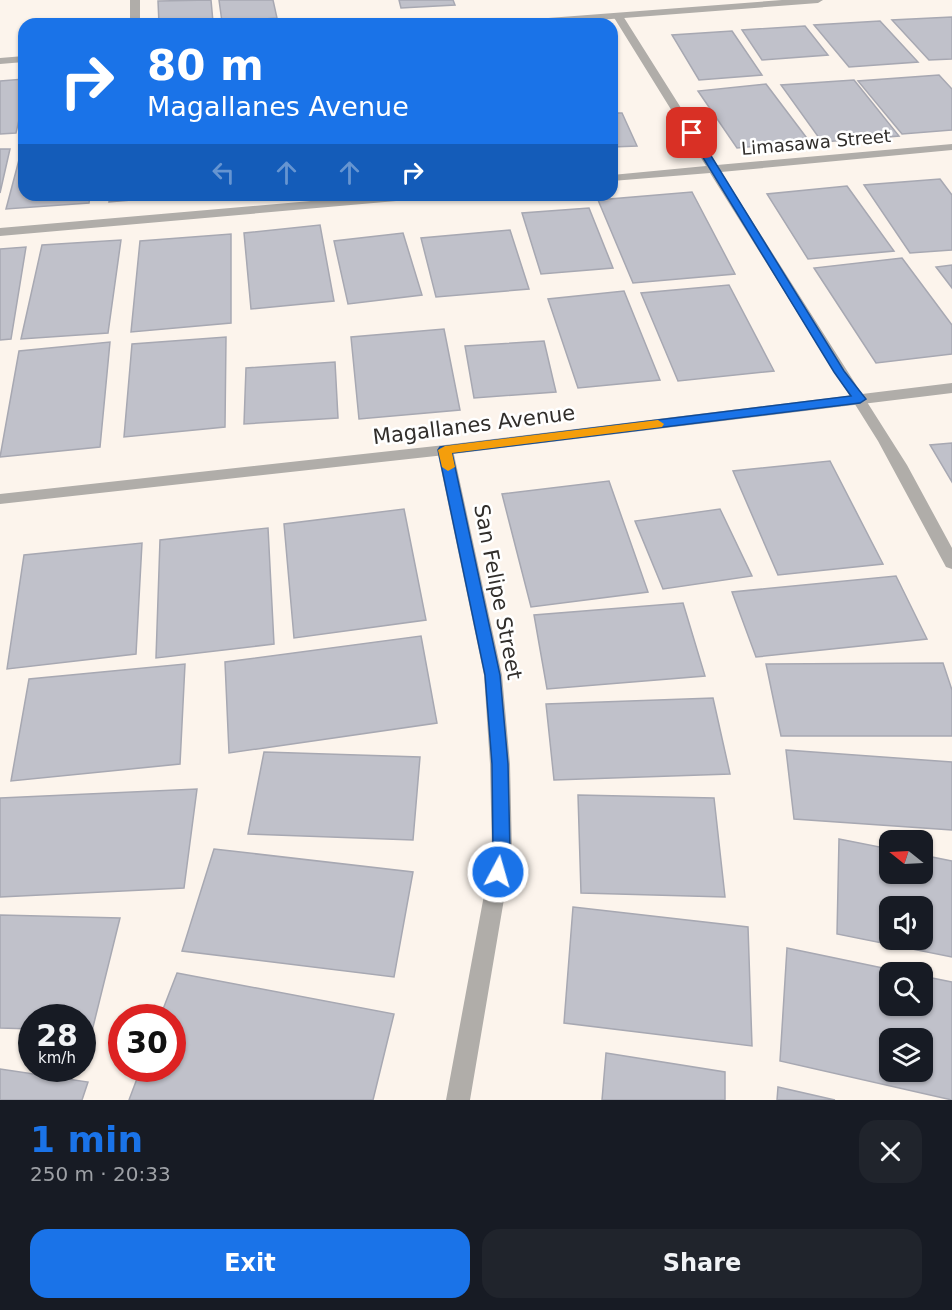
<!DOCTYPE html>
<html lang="en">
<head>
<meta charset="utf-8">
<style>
  :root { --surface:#171b24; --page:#20242c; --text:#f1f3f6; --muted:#9ea1a6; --accent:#1a73e8 }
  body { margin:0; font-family:"DejaVu Sans",sans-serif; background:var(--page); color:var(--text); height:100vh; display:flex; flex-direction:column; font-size:22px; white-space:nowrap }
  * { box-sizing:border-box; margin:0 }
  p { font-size:20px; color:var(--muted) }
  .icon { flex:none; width:33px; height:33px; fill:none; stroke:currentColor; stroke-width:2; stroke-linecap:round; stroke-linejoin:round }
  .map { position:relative; height:1100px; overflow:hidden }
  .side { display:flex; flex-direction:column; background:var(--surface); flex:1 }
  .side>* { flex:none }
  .top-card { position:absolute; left:18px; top:18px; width:600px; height:183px; border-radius:18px; box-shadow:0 2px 4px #0004; background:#1a73e8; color:#fff; overflow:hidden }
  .needle { width:39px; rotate:288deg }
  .buttons { position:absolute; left:879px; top:830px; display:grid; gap:12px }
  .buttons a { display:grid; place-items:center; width:54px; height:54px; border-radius:12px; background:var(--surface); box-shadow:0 2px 4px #0004; font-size:30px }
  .speed { position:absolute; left:18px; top:1004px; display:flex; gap:12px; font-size:30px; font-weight:700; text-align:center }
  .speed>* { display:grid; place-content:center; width:78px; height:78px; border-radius:50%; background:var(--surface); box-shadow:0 2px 4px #0004; line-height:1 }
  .speed small { font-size:15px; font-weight:400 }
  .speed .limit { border:9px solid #d22; background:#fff; color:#111 }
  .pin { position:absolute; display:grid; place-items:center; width:51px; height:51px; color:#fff; margin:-26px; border-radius:12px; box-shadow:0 3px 9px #0006 }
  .me { position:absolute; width:66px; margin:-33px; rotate:6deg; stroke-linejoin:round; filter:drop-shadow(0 0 4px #0008) }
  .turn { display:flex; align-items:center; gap:21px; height:126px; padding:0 30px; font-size:27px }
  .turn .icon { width:78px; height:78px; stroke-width:2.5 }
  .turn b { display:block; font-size:42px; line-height:51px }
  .lanes { display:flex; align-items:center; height:57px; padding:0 30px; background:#0003; justify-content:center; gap:30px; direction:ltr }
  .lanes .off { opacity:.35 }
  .round { display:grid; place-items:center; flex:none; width:63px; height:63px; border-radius:18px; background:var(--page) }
  .headline { display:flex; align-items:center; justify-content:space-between; height:102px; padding:0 30px }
  h1 { font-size:36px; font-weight:800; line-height:45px; color:var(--accent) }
  .cta { display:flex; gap:12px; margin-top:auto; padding:12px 30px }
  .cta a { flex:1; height:69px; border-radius:18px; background:var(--accent); color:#fff; font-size:24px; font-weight:800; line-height:69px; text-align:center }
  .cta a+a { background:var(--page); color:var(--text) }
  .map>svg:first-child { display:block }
  .building { fill:#c0c1ca; stroke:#a7a8b2; stroke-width:1.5; fill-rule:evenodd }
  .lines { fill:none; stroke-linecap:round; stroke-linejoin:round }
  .minor { fill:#b0ada9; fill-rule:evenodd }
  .tertiary { fill:#b0ada9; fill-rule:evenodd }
  .route { fill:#1a73e8; stroke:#114b97; stroke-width:1.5 }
  .slow { fill:#f59e0b }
  .labels { text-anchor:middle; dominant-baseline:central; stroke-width:5; stroke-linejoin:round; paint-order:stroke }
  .far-street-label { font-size:18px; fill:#312e2b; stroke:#fff }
  .street-label { font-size:21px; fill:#312e2b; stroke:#fff }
</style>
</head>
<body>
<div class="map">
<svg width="952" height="1100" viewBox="0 0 952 1100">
  <rect width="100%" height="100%" fill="#fcf4ec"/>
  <g class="building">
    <polygon points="211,0 213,22 159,24 158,1"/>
    <polygon points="219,0 273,0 277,18 222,22"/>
    <polygon points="399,0 453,0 455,5 401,8"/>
    <polygon points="952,17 952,59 929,60 892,20"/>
    <polygon points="880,21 918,62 849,67 814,25"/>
    <polygon points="805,26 828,55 762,60 742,30"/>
    <polygon points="732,31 762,75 699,80 672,35"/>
    <polygon points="939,75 952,89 952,130 902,134 858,81"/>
    <polygon points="24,79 24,98 16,133 0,134 0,81"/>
    <polygon points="854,80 899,136 822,142 781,85"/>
    <polygon points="766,84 809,141 737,148 698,91"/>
    <polygon points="612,113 622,113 637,146 612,147"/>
    <polygon points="24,141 24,195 90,195 89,203 6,209"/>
    <polygon points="0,149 10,149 0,193"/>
    <polygon points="940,179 952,195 952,250 910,253 864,185"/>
    <polygon points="847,186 894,251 808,259 767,194"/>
    <polygon points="692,192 735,274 633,283 598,200"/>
    <polygon points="110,195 191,195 109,202"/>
    <polygon points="589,208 613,268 541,274 522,213"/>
    <polygon points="320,225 334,301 251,309 244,233"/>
    <polygon points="510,230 529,289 436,297 421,238"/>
    <polygon points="403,233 422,295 348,304 334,241"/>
    <polygon points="231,234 231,323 131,332 140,241"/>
    <polygon points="121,240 108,333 21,339 42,245"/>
    <polygon points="26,247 11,339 0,340 0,249"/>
    <polygon points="902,258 952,325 952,354 876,363 814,268"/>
    <polygon points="952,265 952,288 936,267"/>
    <polygon points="729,285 774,371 678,381 641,293"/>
    <polygon points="624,291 660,380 578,388 548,299"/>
    <polygon points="444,329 460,410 359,419 351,337"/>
    <polygon points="226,337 225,427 124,437 132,344"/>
    <polygon points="544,341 556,392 474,398 465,346"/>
    <polygon points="110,342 100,447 0,457 19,351"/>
    <polygon points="335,362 338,418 244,424 246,368"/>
    <polygon points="952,443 952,482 930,445"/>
    <polygon points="830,461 883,564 778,575 733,471"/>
    <polygon points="609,481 648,592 531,607 502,494"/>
    <polygon points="404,509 426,620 294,638 284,524"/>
    <polygon points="720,509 752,576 663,589 635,521"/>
    <polygon points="268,528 274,644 156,658 160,540"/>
    <polygon points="142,543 136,654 7,669 24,555"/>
    <polygon points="896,576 927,639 756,657 732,592"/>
    <polygon points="683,603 705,676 547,689 534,615"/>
    <polygon points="421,636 437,723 229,753 225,662"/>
    <polygon points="943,663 952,690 952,736 781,736 766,664"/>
    <polygon points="185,664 180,764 11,781 29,679"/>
    <polygon points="713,698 730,774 554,780 546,704"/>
    <polygon points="786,750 952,762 952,830 794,819"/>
    <polygon points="264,752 420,757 413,840 248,834"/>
    <polygon points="197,789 184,888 0,897 0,798"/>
    <polygon points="578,795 714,798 725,897 581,893"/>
    <path d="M 839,839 L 890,849 L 890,873 L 922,873 L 922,855 L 952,861 L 952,957 L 837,934 ZM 890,906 L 922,906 L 922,939 L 890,939 Z"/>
    <polygon points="214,849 413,872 394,977 182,951"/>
    <polygon points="573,907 748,927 752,1046 564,1023"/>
    <polygon points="0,915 120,918 92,1031 82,1031 82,1017 32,1017 32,1029 0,1028"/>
    <path d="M 787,948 L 902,972 L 890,972 L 890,1005 L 922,1005 L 922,976 L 952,982 L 952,1100 L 780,1061 ZM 890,1038 L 922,1038 L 922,1071 L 890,1071 Z"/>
    <polygon points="177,973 394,1014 373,1100 129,1100 141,1068 172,1068 172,1017 160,1017"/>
    <polygon points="606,1053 725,1072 725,1100 602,1100"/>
    <polygon points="0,1069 88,1082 82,1100 0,1100"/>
    <polygon points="778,1087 835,1100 777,1100"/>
  </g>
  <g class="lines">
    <g class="minor">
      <rect x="130" y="0" width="10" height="24"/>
      <polygon points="615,14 623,16 717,165 952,144 952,150 721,172 907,465 952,548 952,569 946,567 878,441 710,173 612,181 612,175 706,166 613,16"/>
      <polygon points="379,195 425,195 419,199 0,236 0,228"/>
      <polygon points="445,445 453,450 502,675 510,764 512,852 470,1100 446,1100 492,852 490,764 484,675 437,450"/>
    </g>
    <g class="tertiary">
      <polygon points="782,0 823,0 818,3 546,24 504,24 509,21"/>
      <polygon points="24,56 24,62 0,64 0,58"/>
      <polygon points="952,383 952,393 445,455 0,504 0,494 445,445"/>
    </g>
  </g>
  <polygon class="route" points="692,130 697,133 844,371 866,399 860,403 452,453 500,675 508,764 510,852 505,877 498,880 492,877 490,872 493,852 492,764 485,675 438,450 440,447 851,396 834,372 688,133"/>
  <polygon class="slow" points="658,420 664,424 662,427 452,453 455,467 448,471 442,467 438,450 445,446"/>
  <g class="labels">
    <g class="far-street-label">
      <text transform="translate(816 142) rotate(-5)">Limasawa Street</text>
    </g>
    <g class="street-label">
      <text transform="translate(474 425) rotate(-7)">Magallanes Avenue</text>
      <text transform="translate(498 592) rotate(79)">San Felipe Street</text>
    </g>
  </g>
</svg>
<div class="buttons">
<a><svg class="needle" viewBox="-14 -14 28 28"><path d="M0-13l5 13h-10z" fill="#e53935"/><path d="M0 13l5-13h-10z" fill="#9ea1a6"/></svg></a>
<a><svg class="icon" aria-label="sound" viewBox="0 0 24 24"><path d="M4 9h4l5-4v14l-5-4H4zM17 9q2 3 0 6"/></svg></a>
<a><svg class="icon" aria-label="search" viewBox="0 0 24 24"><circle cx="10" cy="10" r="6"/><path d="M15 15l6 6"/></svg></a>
<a><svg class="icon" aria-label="layers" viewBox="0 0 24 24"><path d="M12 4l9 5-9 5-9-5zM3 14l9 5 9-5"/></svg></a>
</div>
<div class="speed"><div>28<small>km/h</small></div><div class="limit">30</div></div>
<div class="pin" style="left:692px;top:133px;background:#d93025"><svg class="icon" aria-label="arrive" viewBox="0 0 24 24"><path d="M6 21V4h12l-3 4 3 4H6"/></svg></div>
<svg class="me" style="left:498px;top:872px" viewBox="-20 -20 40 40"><circle r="17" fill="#1a73e8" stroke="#fff" stroke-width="3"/><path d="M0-11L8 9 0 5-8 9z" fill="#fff"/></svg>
<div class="top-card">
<div class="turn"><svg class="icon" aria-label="right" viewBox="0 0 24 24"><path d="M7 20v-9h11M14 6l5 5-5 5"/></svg><div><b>80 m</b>Magallanes Avenue</div></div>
<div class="lanes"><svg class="icon off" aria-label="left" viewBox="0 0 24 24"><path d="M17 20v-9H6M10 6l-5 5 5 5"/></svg><svg class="icon off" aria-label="ahead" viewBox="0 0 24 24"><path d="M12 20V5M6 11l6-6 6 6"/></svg><svg class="icon off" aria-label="ahead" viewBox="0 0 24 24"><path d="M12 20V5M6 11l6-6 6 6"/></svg><svg class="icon" aria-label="right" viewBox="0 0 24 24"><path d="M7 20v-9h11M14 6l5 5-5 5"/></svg></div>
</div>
</div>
<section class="side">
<div class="headline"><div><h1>1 min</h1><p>250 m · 20:33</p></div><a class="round"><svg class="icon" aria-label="close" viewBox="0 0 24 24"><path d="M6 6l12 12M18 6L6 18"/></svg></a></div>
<div class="cta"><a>Exit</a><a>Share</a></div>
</section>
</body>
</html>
